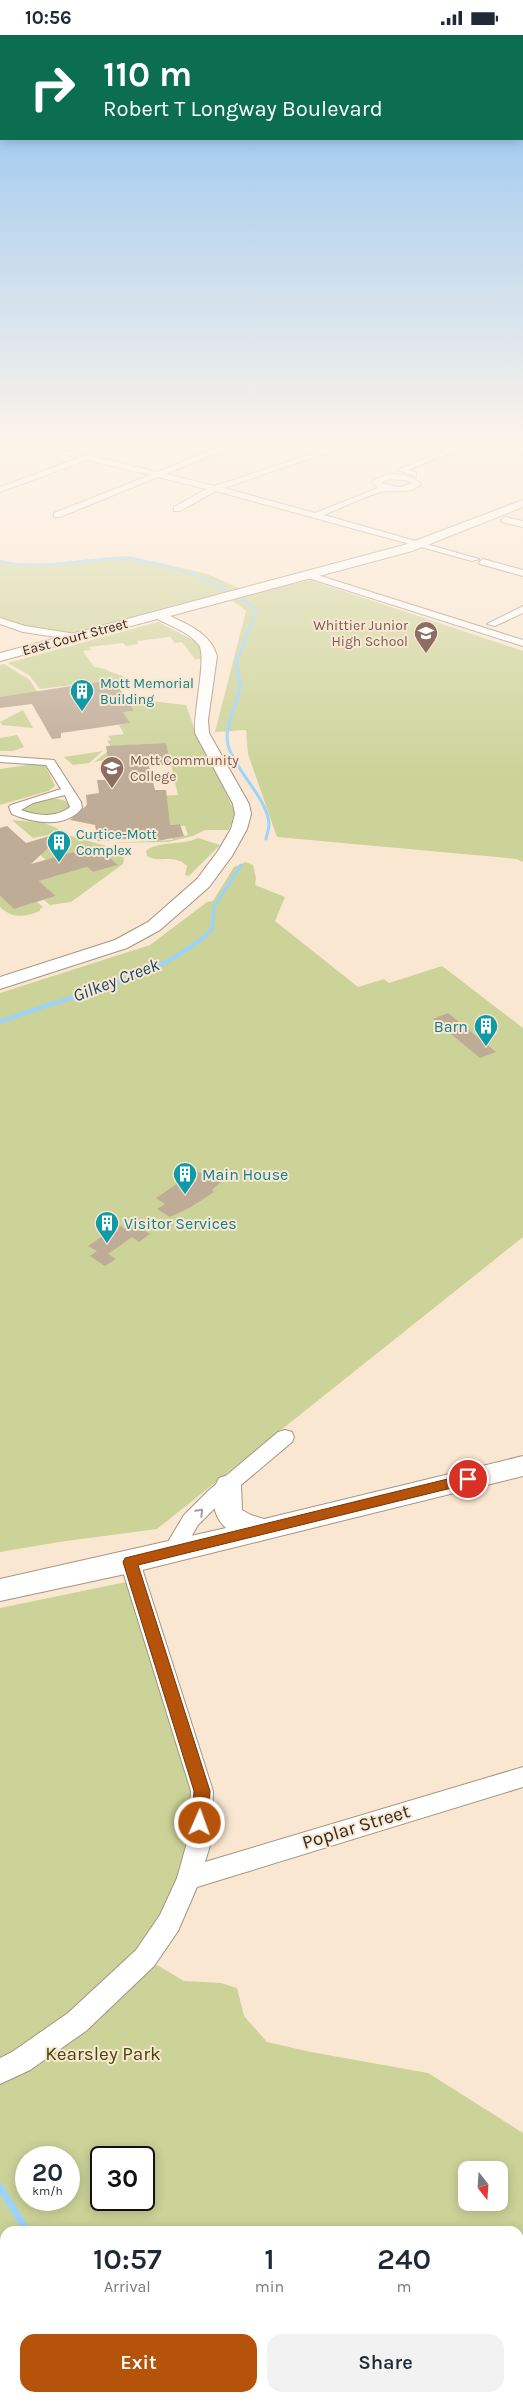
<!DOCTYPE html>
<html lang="en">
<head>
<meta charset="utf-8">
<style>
  :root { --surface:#fff; --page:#f2f2f3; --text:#1f2937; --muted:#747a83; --accent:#b45309 }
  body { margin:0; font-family:Karla,sans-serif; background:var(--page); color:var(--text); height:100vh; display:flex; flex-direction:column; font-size:19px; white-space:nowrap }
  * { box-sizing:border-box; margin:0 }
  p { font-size:16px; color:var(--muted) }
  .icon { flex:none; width:28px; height:28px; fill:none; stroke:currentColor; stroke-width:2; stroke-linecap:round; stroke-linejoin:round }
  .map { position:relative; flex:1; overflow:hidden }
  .details { position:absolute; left:0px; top:2191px; width:524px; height:176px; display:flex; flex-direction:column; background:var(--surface); border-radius:15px 15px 0 0; box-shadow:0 2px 12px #0003 }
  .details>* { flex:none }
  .hud { position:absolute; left:0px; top:0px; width:524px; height:105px; box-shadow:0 2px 12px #0003; background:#0b6e4f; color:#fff; overflow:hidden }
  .needle { width:32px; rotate:163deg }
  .tools { position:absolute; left:458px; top:2126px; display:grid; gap:10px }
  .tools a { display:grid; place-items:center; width:50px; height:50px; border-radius:10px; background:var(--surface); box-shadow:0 2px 12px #0003; font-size:25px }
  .speed { position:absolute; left:15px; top:2111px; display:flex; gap:10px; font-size:25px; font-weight:700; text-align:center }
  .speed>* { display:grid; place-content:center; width:65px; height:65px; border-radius:50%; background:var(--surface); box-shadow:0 2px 12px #0003; line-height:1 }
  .speed small { font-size:12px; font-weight:400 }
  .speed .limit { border:2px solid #111; border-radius:8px; background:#fff; color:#111 }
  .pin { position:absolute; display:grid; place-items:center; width:42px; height:42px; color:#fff; margin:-21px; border:2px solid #fff; border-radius:50%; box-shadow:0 1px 5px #0007 }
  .me { position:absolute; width:55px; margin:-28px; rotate:2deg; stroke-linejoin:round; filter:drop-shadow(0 0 4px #0008) }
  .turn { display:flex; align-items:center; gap:18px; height:105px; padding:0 20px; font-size:22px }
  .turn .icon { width:65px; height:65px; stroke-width:2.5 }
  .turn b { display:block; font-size:35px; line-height:42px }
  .eta { display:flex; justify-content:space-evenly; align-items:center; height:85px; text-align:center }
  .eta b { font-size:30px; font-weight:600; line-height:35px }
  .cta { display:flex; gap:10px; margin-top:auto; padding:10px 20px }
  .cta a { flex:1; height:58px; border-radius:15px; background:var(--accent); color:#fff; font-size:20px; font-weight:600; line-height:58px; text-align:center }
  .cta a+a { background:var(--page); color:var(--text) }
  .status { display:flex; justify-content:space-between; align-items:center; height:35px; padding:0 25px; background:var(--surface); direction:ltr }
  .status svg { height:14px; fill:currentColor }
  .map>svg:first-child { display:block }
  .green { fill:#cbd398; fill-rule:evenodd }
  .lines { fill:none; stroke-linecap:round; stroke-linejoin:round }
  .stream-far3 { stroke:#9bd3fe; stroke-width:2.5 }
  .stream-far2 { stroke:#9bd3fe; stroke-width:3 }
  .stream-far1 { stroke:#9bd3fe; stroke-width:4 }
  .stream { stroke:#9bd3fe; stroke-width:7 }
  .building { fill:#beac97 }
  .street-casing { stroke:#a69480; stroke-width:2 }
  .secondary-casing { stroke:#a69480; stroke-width:2 }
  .street { fill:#fff; fill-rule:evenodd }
  .secondary { fill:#fff; fill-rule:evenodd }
  .oneway { stroke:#a29f9c }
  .route { fill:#b45309; stroke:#753606 }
  .labels { text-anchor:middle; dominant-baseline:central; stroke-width:4; stroke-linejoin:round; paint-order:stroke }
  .far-education-label { font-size:14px; fill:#785e54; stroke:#fae7d1; text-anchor:end }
  .far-street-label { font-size:14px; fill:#312a22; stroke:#fae7d1 }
  .far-culture-label { font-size:14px; fill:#0d838f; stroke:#fae7d1; text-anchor:start }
  .culture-label { font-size:16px; fill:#0d838f; stroke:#fae7d1; text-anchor:start }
  .water-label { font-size:18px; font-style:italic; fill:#13496c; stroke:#fae7d1 }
  .near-street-label { font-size:19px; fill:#312a22; stroke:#fae7d1 }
  .near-park-label { font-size:19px; fill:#44490a; stroke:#fae7d1 }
</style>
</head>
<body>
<div class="status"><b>10:56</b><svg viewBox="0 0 49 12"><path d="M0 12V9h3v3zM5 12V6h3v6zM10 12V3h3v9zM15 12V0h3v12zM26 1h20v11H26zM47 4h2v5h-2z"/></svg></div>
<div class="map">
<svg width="523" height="2367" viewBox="0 0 523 2367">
  <rect width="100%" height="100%" fill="#fae7d1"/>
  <g class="green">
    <path d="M 129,521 L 208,539 L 241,554 L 77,598 L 27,591 L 0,582 L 0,525 C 43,535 86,522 129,521 Z"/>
    <polygon points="310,545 523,616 523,827 517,824 277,802 248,719 246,695 215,697 246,576 230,564"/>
    <path d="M 158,587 L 195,606 L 203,613 L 204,623 L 189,625 L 195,624 L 182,607 L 175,608 L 170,602 L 137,606 L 139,609 L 126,611 L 123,608 L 89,612 L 91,615 L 83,616 L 94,632 C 104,632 113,639 123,641 L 129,652 L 109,653 L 104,646 L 40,654 L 29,640 L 8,628 Z"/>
    <polygon points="4,629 30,645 37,657 0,662 0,630"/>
    <polygon points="140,665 186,670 196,698 235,777 229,795 205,795 193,801 168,807 112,808 173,805 172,802 188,800 185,791 181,791 180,789 168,790 161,761 178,760 166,708 112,711 108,724 94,727 111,714 111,711 107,706 111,705 108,701 124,699 119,690 129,688 123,677 133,676 128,667"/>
    <polygon points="23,675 33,693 2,690 0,687"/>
    <polygon points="17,700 24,712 13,716 0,716 0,703"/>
    <polygon points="103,716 89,728 73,730 64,722"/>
    <polygon points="35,729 45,730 55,751 48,756 0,770 0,734"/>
    <path d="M 50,764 C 59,764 67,763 70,773 C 60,785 37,779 23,777 L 21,775 L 24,771 Z"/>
    <polygon points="12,785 44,788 59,794 53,799 33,803"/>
    <polygon points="71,801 106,811 76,819 73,817 46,825 30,811 60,802"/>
    <path d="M 198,803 L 220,810 L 189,841 L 185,840 L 187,831 C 173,818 160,829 147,821 L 146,816 C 159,805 182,811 198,803 Z"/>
    <polygon points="111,817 119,818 124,824 123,829 71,867 50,870 44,865 56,861 39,846 87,832 93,837 117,830 105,819"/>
    <polygon points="246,827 253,830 256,843 255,850 285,862 275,886 358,952 384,944 389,948 442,931 523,993 523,1202 157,1494 59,1507 0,1517 0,958 150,910 207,867 213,866 234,832"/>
    <path d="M 0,861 L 14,874 L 37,867 L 43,872 L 40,874 L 40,876 C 24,882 13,884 0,872 Z"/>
    <path d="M 136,1545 L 202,1756 L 189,1843 L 145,1923 L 184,1946 L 221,1948 L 237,1953 L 244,1981 L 267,2007 L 311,2017 L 428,2038 L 523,2098 L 523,2367 L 0,2367 L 0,1573 ZM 26,2122 L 69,2122 L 69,2165 L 26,2165 ZM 101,2122 L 144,2122 L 144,2165 L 101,2165 ZM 466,2135 L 499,2135 L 499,2168 L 466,2168 ZM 5,2196 L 519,2196 L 519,2362 L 5,2362 Z"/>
  </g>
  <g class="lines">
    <g class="stream-far3">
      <path d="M 0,527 C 39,535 75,525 115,524 C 153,523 195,538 228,556"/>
      <polyline points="237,625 256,578 254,572 241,563"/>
    </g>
    <g class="stream-far2">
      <path d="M 237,623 C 235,634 240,639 240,650 C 240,668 223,687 228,710 C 234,734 268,764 269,789 C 269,793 267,799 266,804"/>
      <polyline points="203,902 212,895 214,872 241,830"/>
    </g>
    <path class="stream-far1" d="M 0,987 C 67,960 149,948 205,901"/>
    <g class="stream">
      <polyline points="0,2152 27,2196"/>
      <polyline points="87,2362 90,2367"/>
    </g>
  </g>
  <g class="building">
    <polygon points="104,646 109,653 119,653 134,676 123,677 130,688 61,698 61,703 52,704 32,669 0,673 0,662"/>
    <polygon points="166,708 171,729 149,731 155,755 166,755 170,790 180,789 184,801 157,806 156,802 98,806 95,790 70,785 87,770 86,760 99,758 97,745 109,745 105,724 108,724 106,711"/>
    <polygon points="7,791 26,808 66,796 31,829 73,817 76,819 98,813 118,830 93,837 87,832 39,846 56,861 14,874 0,861 0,793"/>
    <polygon points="448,978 496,1017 480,1023 433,984"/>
    <polygon points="217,1135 228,1141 212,1155 214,1157 191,1172 170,1182 157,1174 165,1169 156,1163 196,1136 208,1141"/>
    <polygon points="132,1188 150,1199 139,1207 132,1202 108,1219 116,1224 105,1231 90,1221 97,1216 88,1211 119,1190 124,1194"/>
  </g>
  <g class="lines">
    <g class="street-casing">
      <g id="street">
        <polygon points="0,412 7,412 0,415"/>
        <path d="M 39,412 C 54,411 76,421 87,420 C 99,418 107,412 119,412 L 95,422 L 157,437 L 220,412 L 230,412 L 166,439 L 215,451 L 332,412 L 343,412 L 224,453 L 315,478 L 378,453 L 372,447 C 385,436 409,437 421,449 C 411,459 400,456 387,456 C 377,456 336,475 324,480 L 479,524 L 472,526 L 216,456 L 180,476 L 174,476 L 174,472 L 206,454 L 158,442 L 60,482 L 54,482 L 54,478 L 150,440 L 87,425 L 0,457 L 0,452 L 79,423 ZM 389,444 L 406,445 L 412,449 L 398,452 L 381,448 Z"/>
        <polygon points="453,412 463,412 408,435 416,437 416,441 397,435"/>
        <path d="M 474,412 L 494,412 C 490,416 478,416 474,412 Z"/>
        <polygon points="505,482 523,486 523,492 502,487 501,485"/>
        <polygon points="483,524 523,535 523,541 480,529 479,527"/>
        <polygon points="305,538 311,538 523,605 523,611 305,542"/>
        <polygon points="523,571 523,578 495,591 487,589"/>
        <polygon points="0,583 25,591 76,599 81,602 76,605 23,597 0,589"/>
        <path d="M 0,721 L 54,725 L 81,767 L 82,773 C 66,794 33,788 12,779 L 9,772 L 11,770 L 61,754 L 46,730 L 0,727 ZM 65,760 L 70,772 C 56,783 37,781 21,775 L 33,768 Z"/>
        <polygon points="285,1395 292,1397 294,1402 292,1407 222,1466 198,1490 179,1523 172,1525 165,1523 162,1517 184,1480 208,1456 278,1397"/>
        <polygon points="130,1519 137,1521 140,1527 213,1756 212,1804 205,1827 523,1732 523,1752 197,1852 178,1896 154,1931 86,1996 30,2035 0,2049 0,2023 12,2017 68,1978 136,1915 160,1880 177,1843 188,1804 191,1756 120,1527 123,1521"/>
      </g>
    </g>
    <g class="secondary-casing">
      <g id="secondary">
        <polygon points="511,412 523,412 523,417 512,414"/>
        <path d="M 523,465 L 523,472 L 412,516 L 170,581 C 189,590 211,599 217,621 L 208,685 L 209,698 L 249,769 L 251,779 L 247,794 L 232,821 L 209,852 L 160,895 L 127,913 L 0,954 L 0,942 L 115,905 L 148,887 L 197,844 L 218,816 L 231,794 L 235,779 L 233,769 L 195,698 C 193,680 207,621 199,610 C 189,597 171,591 157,584 L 0,626 L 0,618 L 404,510 Z"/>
        <path d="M 523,1421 L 523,1441 L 130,1538 L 0,1566 L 0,1544 L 226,1493 C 212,1481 210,1458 219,1443 L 228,1440 L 237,1443 L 241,1450 L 242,1475 L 251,1480 L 264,1484 Z"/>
      </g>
    </g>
    <use href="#street" class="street"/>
    <use href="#secondary" class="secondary"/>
  </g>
  <defs><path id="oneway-chevron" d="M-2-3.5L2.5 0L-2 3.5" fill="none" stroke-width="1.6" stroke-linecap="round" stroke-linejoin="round" transform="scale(1.25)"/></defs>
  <use class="oneway" href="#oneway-chevron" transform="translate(200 1477) rotate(-45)"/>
  <linearGradient id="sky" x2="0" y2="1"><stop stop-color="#89c0f1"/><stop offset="0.55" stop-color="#fdf4ea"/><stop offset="1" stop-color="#fdf4ea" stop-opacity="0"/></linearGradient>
  <rect width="523" height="743" fill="url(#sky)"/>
  <polygon class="route" points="468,1439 474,1444 472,1448 138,1530 210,1756 208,1788 206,1793 200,1795 195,1793 192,1788 194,1756 123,1527 125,1523"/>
  <defs>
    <g id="school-pin" transform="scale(1.25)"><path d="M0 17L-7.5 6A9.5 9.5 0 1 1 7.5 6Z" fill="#8d6e63" stroke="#fae7d1"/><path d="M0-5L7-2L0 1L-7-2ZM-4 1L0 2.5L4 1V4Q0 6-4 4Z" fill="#fff"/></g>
    <g id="building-pin" transform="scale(1.25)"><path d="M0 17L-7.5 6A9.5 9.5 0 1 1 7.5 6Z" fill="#0f9aa8" stroke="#fae7d1"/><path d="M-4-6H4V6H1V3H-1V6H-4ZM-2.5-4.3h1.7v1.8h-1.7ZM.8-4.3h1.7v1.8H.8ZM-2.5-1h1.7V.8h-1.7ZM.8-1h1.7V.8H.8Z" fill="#fff"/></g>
    <g id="university-pin" transform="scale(1.25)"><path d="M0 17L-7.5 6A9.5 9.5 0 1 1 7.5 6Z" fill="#8d6e63" stroke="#fae7d1"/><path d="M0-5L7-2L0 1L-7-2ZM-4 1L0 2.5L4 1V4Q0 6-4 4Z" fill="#fff"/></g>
  </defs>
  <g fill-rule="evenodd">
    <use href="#school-pin" x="426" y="598"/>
    <use href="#building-pin" x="82" y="656"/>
    <use href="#university-pin" x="112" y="733"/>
    <use href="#building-pin" x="59" y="807"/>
    <use href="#building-pin" x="486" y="991"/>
    <use href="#building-pin" x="185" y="1139"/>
    <use href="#building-pin" x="107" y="1188"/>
  </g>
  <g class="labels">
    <g class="far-education-label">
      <text x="408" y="590">Whittier Junior<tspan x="408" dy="16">High School</tspan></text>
      <text x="130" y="725" text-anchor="start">Mott Community<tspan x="130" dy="16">College</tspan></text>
    </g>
    <g class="far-street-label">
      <text transform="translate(75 602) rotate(-15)">East Court Street</text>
    </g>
    <g class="far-culture-label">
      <text x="100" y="648">Mott Memorial<tspan x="100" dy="16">Building</tspan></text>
      <text x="76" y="799">Curtice-Mott<tspan x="76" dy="16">Complex</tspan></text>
    </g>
    <g class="culture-label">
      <text x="468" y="991" text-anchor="end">Barn</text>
      <text x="202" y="1139">Main House</text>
      <text x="124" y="1188">Visitor Services</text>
    </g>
    <g class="water-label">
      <text transform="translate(116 945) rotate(-21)">Gilkey Creek</text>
    </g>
    <g class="near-street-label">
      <text transform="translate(356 1792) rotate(-17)">Poplar Street</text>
    </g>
    <g class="near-park-label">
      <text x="103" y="2019">Kearsley Park</text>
    </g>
  </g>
</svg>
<div class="tools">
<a><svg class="needle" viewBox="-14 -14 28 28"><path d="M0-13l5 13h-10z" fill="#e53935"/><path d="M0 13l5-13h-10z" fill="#747a83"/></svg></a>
</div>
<div class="speed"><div>20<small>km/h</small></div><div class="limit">30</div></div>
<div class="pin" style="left:468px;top:1444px;background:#d93025"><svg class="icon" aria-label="arrive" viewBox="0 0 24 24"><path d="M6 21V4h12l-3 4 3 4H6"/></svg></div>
<svg class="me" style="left:200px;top:1788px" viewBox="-20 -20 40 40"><circle r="17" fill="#b45309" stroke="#fff" stroke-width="3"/><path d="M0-11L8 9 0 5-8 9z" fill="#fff"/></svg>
<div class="hud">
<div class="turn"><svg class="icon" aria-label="right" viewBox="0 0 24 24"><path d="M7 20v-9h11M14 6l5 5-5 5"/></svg><div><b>110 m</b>Robert T Longway Boulevard</div></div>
</div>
<section class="details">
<div class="eta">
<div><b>10:57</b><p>Arrival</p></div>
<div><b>1</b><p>min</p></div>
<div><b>240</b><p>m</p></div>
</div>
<div class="cta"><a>Exit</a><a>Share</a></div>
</section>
</div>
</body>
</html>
